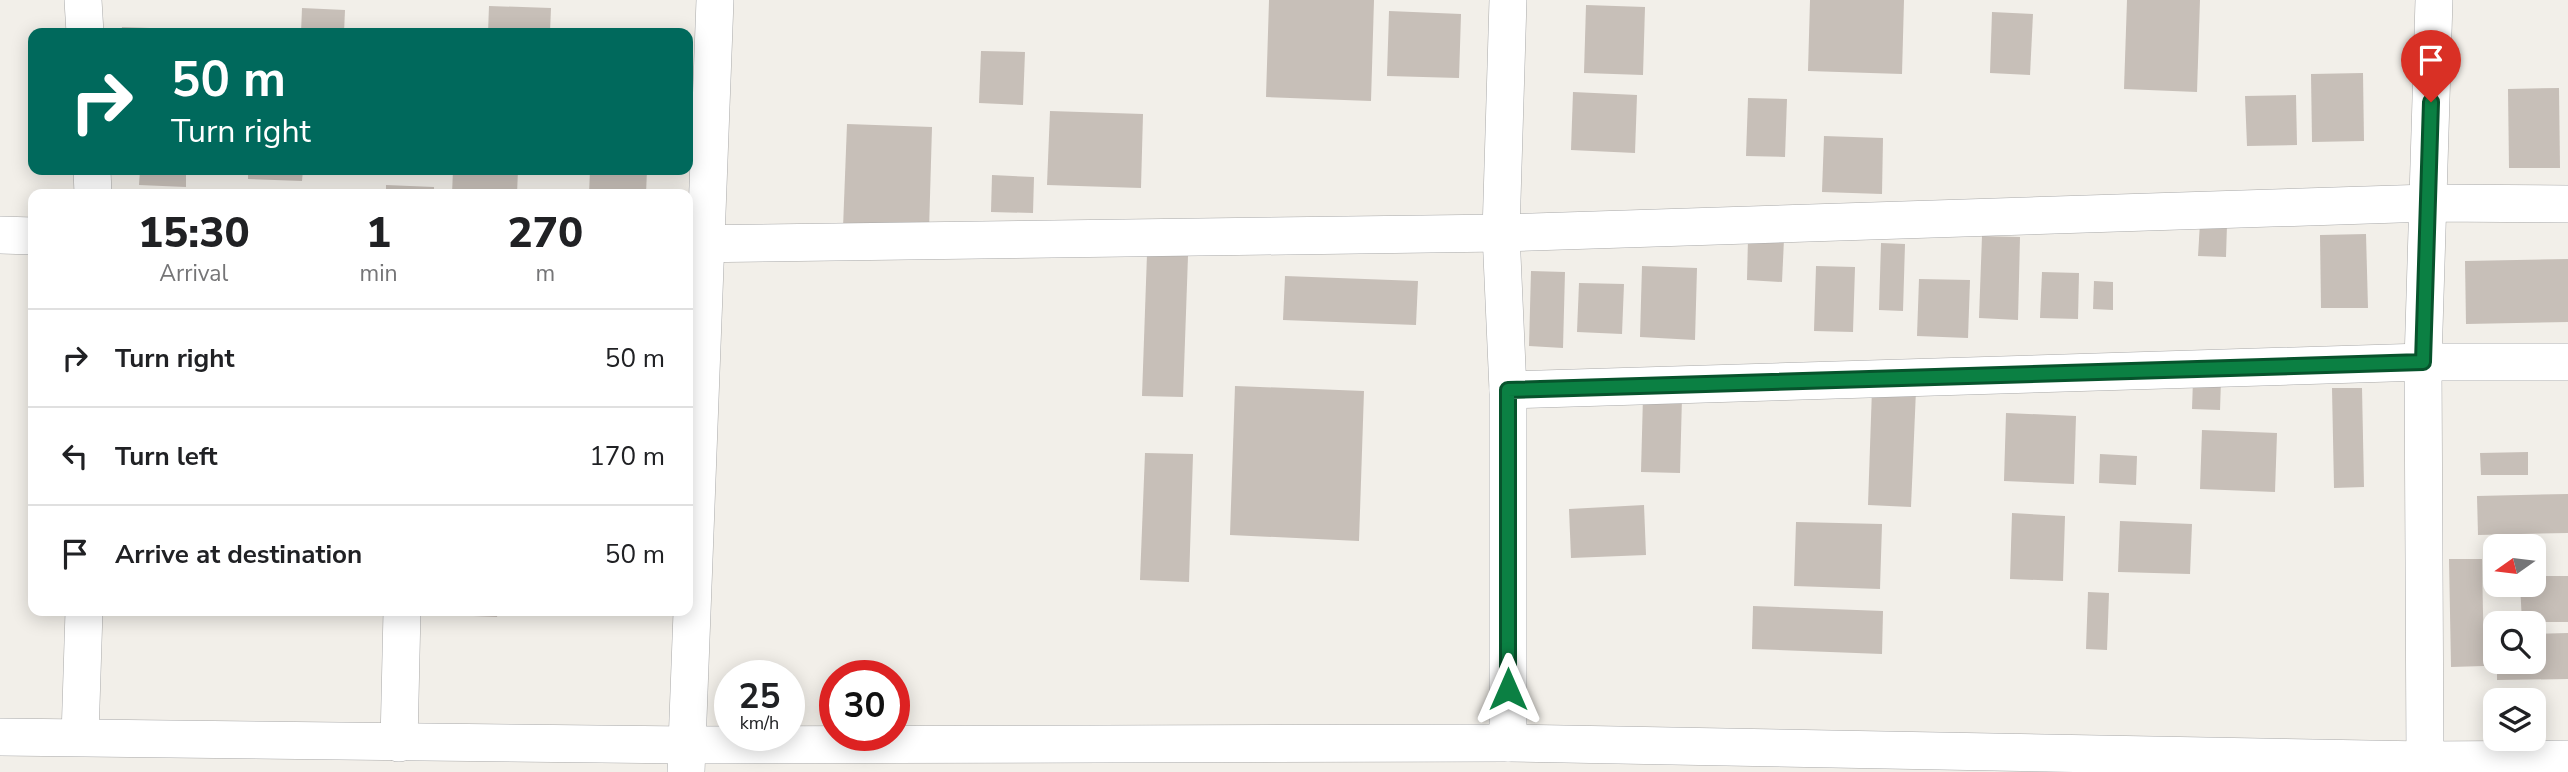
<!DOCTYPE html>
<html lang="en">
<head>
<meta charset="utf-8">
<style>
  :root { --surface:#fff; --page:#f6f6f6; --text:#202124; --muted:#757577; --line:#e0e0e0 }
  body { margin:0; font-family:"Nunito Sans",sans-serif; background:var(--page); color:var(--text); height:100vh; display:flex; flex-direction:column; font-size:26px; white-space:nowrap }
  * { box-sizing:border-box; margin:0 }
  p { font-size:23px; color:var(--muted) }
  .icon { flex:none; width:38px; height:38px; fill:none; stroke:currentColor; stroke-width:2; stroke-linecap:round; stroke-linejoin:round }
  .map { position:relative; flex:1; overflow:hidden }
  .details { position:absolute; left:28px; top:189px; width:665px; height:427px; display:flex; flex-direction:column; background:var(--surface); border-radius:14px; box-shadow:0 4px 18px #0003 }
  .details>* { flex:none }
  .guide { position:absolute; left:28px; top:28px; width:665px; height:147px; border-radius:14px; box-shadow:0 4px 18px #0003; background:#00695c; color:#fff; overflow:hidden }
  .needle { width:46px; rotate:256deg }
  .fabs { position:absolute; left:2483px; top:534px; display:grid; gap:14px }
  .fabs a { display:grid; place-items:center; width:63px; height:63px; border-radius:14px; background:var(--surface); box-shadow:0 4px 18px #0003; font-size:35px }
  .speed { position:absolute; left:714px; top:660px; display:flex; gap:14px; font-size:35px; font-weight:700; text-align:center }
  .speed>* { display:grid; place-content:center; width:91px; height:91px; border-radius:50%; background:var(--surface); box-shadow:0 4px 18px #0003; line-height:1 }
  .speed small { font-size:18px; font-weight:400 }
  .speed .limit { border:10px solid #d22; background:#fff; color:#111 }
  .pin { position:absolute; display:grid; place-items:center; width:60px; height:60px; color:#fff; margin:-72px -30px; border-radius:50% 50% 50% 0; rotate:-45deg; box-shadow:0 0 7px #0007 }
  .pin .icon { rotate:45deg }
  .me { position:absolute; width:77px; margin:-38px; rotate:0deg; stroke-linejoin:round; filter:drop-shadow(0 0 5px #0008) }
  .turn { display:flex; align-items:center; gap:24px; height:147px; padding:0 28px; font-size:32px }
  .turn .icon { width:91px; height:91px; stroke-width:2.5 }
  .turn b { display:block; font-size:49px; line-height:60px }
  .eta { display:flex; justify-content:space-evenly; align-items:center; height:119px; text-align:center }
  .eta b { font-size:42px; font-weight:800; line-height:49px }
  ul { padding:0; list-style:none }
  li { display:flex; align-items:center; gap:21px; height:98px; padding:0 28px; border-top:2px solid var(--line) }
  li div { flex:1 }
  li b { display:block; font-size:26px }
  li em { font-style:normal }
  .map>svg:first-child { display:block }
  .building { fill:#c7bfb8 }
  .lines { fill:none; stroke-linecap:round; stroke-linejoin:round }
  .minor-casing { stroke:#a9a9a9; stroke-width:38 }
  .minor { stroke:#fff; stroke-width:37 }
  .route-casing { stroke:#07532c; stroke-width:18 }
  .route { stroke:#0b8043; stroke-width:12 }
</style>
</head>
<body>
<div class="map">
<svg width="2568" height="772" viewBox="0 0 2568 772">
  <rect width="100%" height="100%" fill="#f2efe9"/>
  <g class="building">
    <polygon points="1269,0 1374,0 1371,101 1266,97"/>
    <polygon points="1810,0 1904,0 1902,74 1808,71"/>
    <polygon points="2127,0 2200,0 2197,92 2124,89"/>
    <polygon points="1586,5 1645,7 1643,75 1584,73"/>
    <polygon points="489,6 551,8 550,33 488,33"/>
    <polygon points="302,8 345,10 344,33 301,33"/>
    <polygon points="1389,11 1461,14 1459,78 1387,76"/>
    <polygon points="1992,12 2033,14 2030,75 1990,73"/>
    <polygon points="122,27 233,31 233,33 121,33"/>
    <polygon points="981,51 1025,52 1023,105 979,103"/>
    <polygon points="2363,73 2364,141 2312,142 2311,74"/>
    <polygon points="2559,88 2560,168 2509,168 2508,89"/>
    <polygon points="1573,92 1637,95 1635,153 1571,150"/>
    <polygon points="2296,95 2297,145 2247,146 2245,96"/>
    <polygon points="1748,98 1787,99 1785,157 1746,156"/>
    <polygon points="1050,111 1143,114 1141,188 1047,185"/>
    <polygon points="847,124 932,127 929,231 843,228"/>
    <polygon points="1824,136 1883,138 1882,194 1822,192"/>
    <polygon points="140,170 186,170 186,187 139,185"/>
    <polygon points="248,170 303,170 302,181 248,179"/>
    <polygon points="386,170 434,170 434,174 386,172"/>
    <polygon points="453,170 518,170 517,194 452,194"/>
    <polygon points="590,170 647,170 646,194 589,194"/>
    <polygon points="992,175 1034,177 1033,213 991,212"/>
    <polygon points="386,185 434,187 434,194 386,194"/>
    <polygon points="2200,223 2227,224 2226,257 2198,256"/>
    <polygon points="2366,234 2368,308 2321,308 2320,235"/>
    <polygon points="1982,236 2020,237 2018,320 1979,318"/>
    <polygon points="1748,238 1784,239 1782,282 1747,280"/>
    <polygon points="1881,243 1905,244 1903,311 1879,310"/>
    <polygon points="1147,254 1188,256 1183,397 1142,396"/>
    <polygon points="2568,259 2568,322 2466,324 2465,261"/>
    <polygon points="1642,266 1697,268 1695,340 1640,337"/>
    <polygon points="1816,266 1855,267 1853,332 1814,331"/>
    <polygon points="1531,271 1565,272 1563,348 1529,346"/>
    <polygon points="2042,272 2079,273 2078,319 2040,318"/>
    <polygon points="1285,276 1418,281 1416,325 1283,320"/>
    <polygon points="1919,279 1970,280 1968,338 1917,336"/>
    <polygon points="2094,281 2113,282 2113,310 2093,309"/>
    <polygon points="1579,283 1624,284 1622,334 1577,332"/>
    <polygon points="2193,380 2221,380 2220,410 2192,409"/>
    <polygon points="1235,386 1364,391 1359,541 1230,535"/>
    <polygon points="2332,388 2362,388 2364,487 2334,488"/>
    <polygon points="1872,389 1916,390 1911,507 1868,505"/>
    <polygon points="1643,396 1682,397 1680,473 1641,472"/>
    <polygon points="2006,413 2076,416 2074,484 2004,481"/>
    <polygon points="2202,430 2277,433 2275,492 2200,489"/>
    <polygon points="2528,452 2528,475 2481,475 2480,453"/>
    <polygon points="1145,453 1193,454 1189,582 1140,580"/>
    <polygon points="2100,454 2137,456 2136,485 2099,483"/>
    <polygon points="2568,494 2568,533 2478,535 2477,496"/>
    <polygon points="1644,505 1646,555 1571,558 1569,509"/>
    <polygon points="2012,513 2065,516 2063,581 2010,579"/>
    <polygon points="2120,521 2192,524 2190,574 2118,572"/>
    <polygon points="1796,522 1882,524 1880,589 1794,586"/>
    <polygon points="2449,559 2482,559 2484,666 2451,667"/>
    <polygon points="2534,576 2568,576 2568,622 2522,622 2520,584 2534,584"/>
    <polygon points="2088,592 2109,593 2107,650 2086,649"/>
    <polygon points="1753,606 1883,611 1882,654 1752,649"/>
    <polygon points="449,611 498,611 497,617 449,615"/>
    <polygon points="2568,633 2568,679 2497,680 2497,662 2534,662 2534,634"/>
  </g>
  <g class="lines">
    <g class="minor-casing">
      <g id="minor">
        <polyline points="83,0 85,33"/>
        <polyline points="92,170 93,194"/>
        <polyline points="0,235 33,236"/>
        <polyline points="688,244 1501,233 2429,203 2568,204"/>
        <polyline points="1508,390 2423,362 2568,362"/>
        <polyline points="0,737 687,745 1508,743 2425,760 2568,759"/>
        <polyline points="80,737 84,611"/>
        <polyline points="399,743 402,611"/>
        <polyline points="1508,743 1508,390 1501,233 1508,0"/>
        <polyline points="2425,760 2423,362 2434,0"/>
        <polyline points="686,772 715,0"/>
      </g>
    </g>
    <use href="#minor" class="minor"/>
  </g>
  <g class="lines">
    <g class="route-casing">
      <polyline id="route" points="1508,689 1508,390 2423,362 2431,102"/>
    </g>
    <use href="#route" class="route"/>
  </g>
</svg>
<div class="fabs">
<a><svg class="needle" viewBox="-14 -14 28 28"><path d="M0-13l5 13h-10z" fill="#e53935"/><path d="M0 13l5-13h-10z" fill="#757577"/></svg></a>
<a><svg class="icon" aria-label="search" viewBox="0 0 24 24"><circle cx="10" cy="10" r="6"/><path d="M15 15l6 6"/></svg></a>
<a><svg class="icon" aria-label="layers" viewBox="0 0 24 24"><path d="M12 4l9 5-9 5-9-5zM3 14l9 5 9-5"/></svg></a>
</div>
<div class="speed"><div>25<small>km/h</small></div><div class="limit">30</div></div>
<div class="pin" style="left:2431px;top:102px;background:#d93025"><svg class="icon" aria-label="arrive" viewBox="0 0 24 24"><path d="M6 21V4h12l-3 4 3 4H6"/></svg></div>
<svg class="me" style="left:1508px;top:689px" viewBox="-20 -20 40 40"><path d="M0-17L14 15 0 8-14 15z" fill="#0b8043" stroke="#fff" stroke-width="4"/></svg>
<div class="guide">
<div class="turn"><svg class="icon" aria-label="right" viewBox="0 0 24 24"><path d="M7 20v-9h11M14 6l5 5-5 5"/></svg><div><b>50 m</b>Turn right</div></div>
</div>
<section class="details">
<div class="eta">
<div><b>15:30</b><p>Arrival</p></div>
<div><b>1</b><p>min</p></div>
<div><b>270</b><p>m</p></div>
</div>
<ul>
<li><svg class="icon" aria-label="right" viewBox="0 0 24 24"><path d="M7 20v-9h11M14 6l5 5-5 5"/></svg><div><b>Turn right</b></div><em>50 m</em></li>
<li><svg class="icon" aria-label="left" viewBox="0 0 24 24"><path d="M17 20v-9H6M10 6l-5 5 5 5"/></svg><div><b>Turn left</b></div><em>170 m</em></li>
<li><svg class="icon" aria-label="arrive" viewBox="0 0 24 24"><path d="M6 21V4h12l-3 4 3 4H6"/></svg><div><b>Arrive at destination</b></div><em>50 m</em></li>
</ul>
</section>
</div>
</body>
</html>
